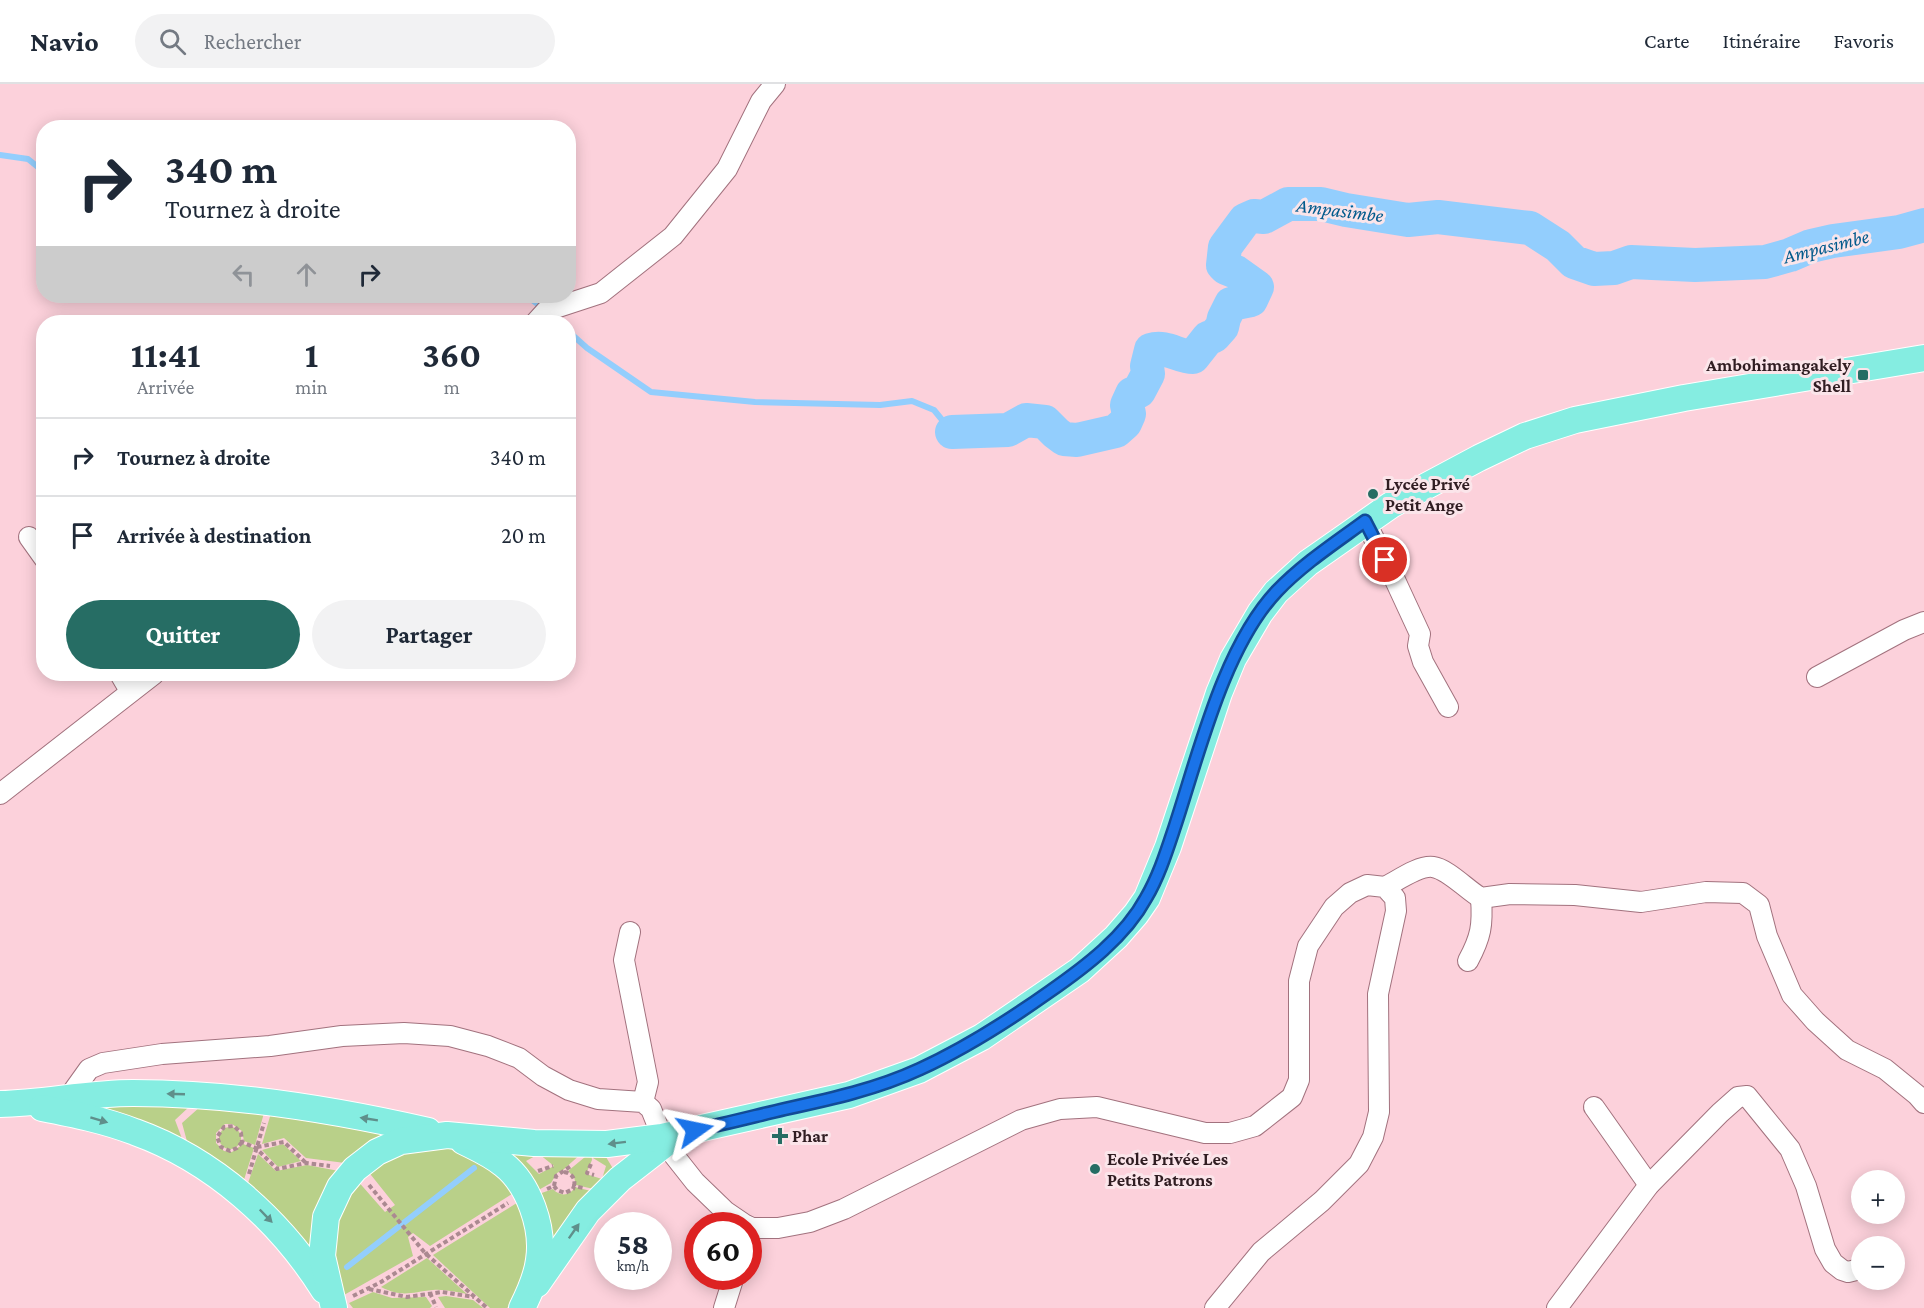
<!DOCTYPE html>
<html lang="fr">
<head>
<meta charset="utf-8">
<style>
  :root { --surface:#fff; --page:#f2f2f3; --text:#1f2937; --muted:#747a83; --line:#e0e1e3; --accent:#266d64 }
  body { margin:0; font-family:"Crimson Pro",serif; background:var(--page); color:var(--text); height:100vh; display:flex; flex-direction:column; font-size:22px; white-space:nowrap }
  * { box-sizing:border-box; margin:0 }
  p { font-size:20px; color:var(--muted) }
  .icon { flex:none; width:33px; height:33px; fill:none; stroke:currentColor; stroke-width:2; stroke-linecap:round; stroke-linejoin:round }
  .map { position:relative; flex:1; overflow:hidden }
  .side { position:absolute; left:36px; top:231px; width:540px; height:366px; display:flex; flex-direction:column; background:var(--surface); border-radius:24px; box-shadow:0 3px 15px #0003 }
  .side>* { flex:none }
  .guide { position:absolute; left:36px; top:36px; width:540px; height:183px; border-radius:24px; box-shadow:0 3px 15px #0003; background:#fff; color:var(--text); overflow:hidden }
  .controls { position:absolute; left:1851px; top:1086px; display:grid; gap:12px }
  .controls a { display:grid; place-items:center; width:54px; height:54px; border-radius:50%; background:var(--surface); box-shadow:0 3px 15px #0003; font-size:30px }
  .speed { position:absolute; left:594px; top:1128px; display:flex; gap:12px; font-size:30px; font-weight:700; text-align:center }
  .speed>* { display:grid; place-content:center; width:78px; height:78px; border-radius:50%; background:var(--surface); box-shadow:0 3px 15px #0003; line-height:1 }
  .speed small { font-size:15px; font-weight:400 }
  .speed .limit { border:9px solid #d22; background:#fff; color:#111 }
  .pin { position:absolute; display:grid; place-items:center; width:51px; height:51px; color:#fff; margin:-26px; border:3px solid #fff; border-radius:50%; box-shadow:0 2px 6px #0007 }
  .me { position:absolute; width:66px; margin:-33px; rotate:78deg; stroke-linejoin:round; filter:drop-shadow(0 0 4px #0008) }
  .turn { display:flex; align-items:center; gap:21px; height:126px; padding:0 30px; font-size:27px }
  .turn .icon { width:78px; height:78px; stroke-width:2.5 }
  .turn b { display:block; font-size:42px; line-height:51px }
  .lanes { display:flex; align-items:center; height:57px; padding:0 30px; background:#0003; justify-content:center; gap:30px; direction:ltr }
  .lanes .off { opacity:.35 }
  .eta { display:flex; justify-content:space-evenly; align-items:center; height:102px; text-align:center }
  .eta b { font-size:36px; font-weight:700; line-height:42px }
  .button { display:flex; gap:12px; margin-top:auto; padding:12px 30px }
  .button a { flex:1; height:69px; border-radius:36px; background:var(--accent); color:#fff; font-size:24px; font-weight:700; line-height:69px; text-align:center }
  .button a+a { background:var(--page); color:var(--text) }
  ul { padding:0; list-style:none }
  li { display:flex; align-items:center; gap:18px; height:78px; padding:0 30px; border-top:2px solid var(--line) }
  li div { flex:1 }
  li b { display:block; font-size:22px }
  li em { font-style:normal }
  header { display:flex; align-items:center; gap:36px; box-sizing:border-box; height:84px; padding:0 30px; background:var(--surface); border-bottom:2px solid var(--line) }
  header strong { font-size:28px }
  nav { display:flex; gap:33px; margin-inline-start:auto; font-size:21px }
  .search { width:420px; height:54px; background:var(--page); display:flex; align-items:center; gap:15px; box-sizing:border-box; padding:0 21px; border-radius:33px; color:var(--muted); font-size:22px }
  .map>svg:first-child { display:block }
  .green { fill:#b9d089 }
  .lines { fill:none; stroke-linecap:round; stroke-linejoin:round }
  .stream { stroke:#93cefd; stroke-width:6 }
  .river { stroke:#93cefd; stroke-width:34 }
  .minor-casing { stroke:#a2727e; stroke-width:22 }
  .major-casing { stroke:#fff; stroke-width:28 }
  .path { stroke:#ab8991; stroke-width:4; stroke-dasharray:4.5 3; stroke-linecap:butt }
  .minor { stroke:#fff; stroke-width:20 }
  .major { stroke:#85ede1; stroke-width:26 }
  .oneway { fill:#5f8f8b }
  .route-casing { stroke:#114b97; stroke-width:15 }
  .route { stroke:#1a73e8; stroke-width:10 }
  .poi-dot { fill:#266d64; stroke:#fbe5ea; stroke-width:2 }
  .labels { text-anchor:middle; dominant-baseline:central; stroke-width:6; stroke-linejoin:round; paint-order:stroke }
  .poi-label { font-size:18px; font-weight:bold; fill:#301d22; stroke:#fbe5ea; text-anchor:start }
  .water-label { font-size:20px; font-style:italic; fill:#025a8c; stroke:#fbe5ea }
</style>
</head>
<body>
<header>
<strong>Navio</strong>
<div class="search"><svg class="icon" aria-label="search" viewBox="0 0 24 24"><circle cx="10" cy="10" r="6"/><path d="M15 15l6 6"/></svg>Rechercher</div>
<nav><a>Carte</a><a>Itinéraire</a><a>Favoris</a></nav>
</header>
<div class="map">
<svg width="1924" height="1224" viewBox="0 0 1924 1224">
  <rect width="100%" height="100%" fill="#fcd1db"/>
  <g class="green">
    <polygon points="128,1021 190,1022 175,1036 184,1060 98,1026 98,1022"/>
    <polygon points="201,1022 264,1029 255,1061 244,1057 242,1047 232,1040 225,1040 216,1049 216,1059 224,1067 232,1068 243,1060 254,1064 243,1099 188,1061 182,1039"/>
    <polygon points="271,1029 388,1050 345,1079 306,1074 284,1054 262,1060"/>
    <circle cx="230" cy="1054" r="11"/>
    <polygon points="283,1060 301,1077 278,1083 262,1066"/>
    <polygon points="497,1063 537,1071 526,1077 539,1090 554,1082 539,1070 583,1068 563,1086 557,1089 551,1099 535,1108"/>
    <path d="M 441,1064 C 476,1067 492,1084 515,1108 L 430,1162 L 413,1149 L 408,1153 L 413,1172 L 344,1211 L 337,1199 L 332,1145 L 356,1095 L 385,1128 L 395,1121 L 367,1086 L 391,1071 Z"/>
    <polygon points="591,1068 592,1076 586,1090 602,1095 606,1082 593,1074 593,1068 603,1068 615,1088 598,1106 576,1101 574,1093 568,1087"/>
    <polygon points="258,1070 276,1087 307,1081 339,1087 312,1172 247,1102"/>
    <path d="M 575,1103 L 595,1108 L 548,1171 L 536,1111 L 553,1105 C 560,1113 570,1112 575,1103 Z"/>
    <polygon points="520,1117 532,1169 512,1219 507,1224 490,1224 433,1171"/>
    <path d="M 427,1174 L 467,1210 C 456,1208 444,1205 433,1206 C 411,1208 403,1214 381,1203 Z"/>
    <polygon points="373,1208 392,1214 426,1213 432,1222 430,1224 353,1224 349,1219"/>
    <polygon points="446,1212 473,1216 483,1224 445,1224 438,1213"/>
  </g>
  <g class="lines">
    <g class="stream">
      <polyline points="0,71 28,75 44,88"/>
      <polyline points="527,212 543,224"/>
      <polyline points="568,247 587,264 651,308 755,318 880,321 912,317 934,326 952,348"/>
      <polyline points="347,1183 474,1084"/>
    </g>
    <path class="river" d="M 952,348 L 1008,346 L 1026,336 L 1045,338 L 1056,349 L 1064,355 L 1077,356 L 1116,347 L 1125,339 L 1129,330 L 1127,321 L 1132,310 L 1139,307 L 1148,290 L 1147,282 L 1151,266 C 1166,261 1179,273 1193,273 L 1208,254 L 1214,252 L 1222,243 L 1224,234 L 1231,220 L 1251,216 L 1257,203 L 1236,188 L 1226,184 L 1223,181 L 1225,163 L 1245,136 L 1254,132 L 1264,133 L 1288,120 L 1321,120 L 1346,126 L 1408,136 L 1438,133 L 1530,144 L 1558,162 L 1574,178 L 1594,185 L 1614,184 L 1631,178 L 1695,181 L 1765,178 L 1790,171 L 1811,162 L 1833,157 L 1899,148 L 1924,141"/>
    <g class="minor-casing">
      <g id="minor">
        <polyline points="536,238 546,227 601,209 673,152 727,85 761,17 775,0"/>
        <polyline points="1365,437 1395,496 1420,550 1418,562 1423,578 1448,623"/>
        <polyline points="29,453 44,474"/>
        <polyline points="120,590 130,607"/>
        <polyline points="1817,593 1904,546 1924,538"/>
        <polyline points="0,710 154,590"/>
        <path d="M 1385,803 C 1397,797 1419,781 1433,783 C 1448,785 1467,806 1481,814 L 1510,810 L 1575,811 L 1641,818 L 1706,808 L 1743,809 L 1759,821 L 1767,852 L 1792,911 L 1815,937 L 1847,966 L 1885,985 L 1917,1011 L 1924,1019"/>
        <polyline points="630,848 624,876 648,998 643,1018"/>
        <path d="M 1468,877 C 1481,853 1483,841 1481,814"/>
        <polyline points="69,1013 89,985 103,979 162,970 270,962 342,952 404,949 450,952 488,962 519,974 543,992 569,1006 598,1015 643,1018 651,1025 665,1060 695,1098 725,1127 747,1142"/>
        <polyline points="1594,1023 1649,1101"/>
        <polyline points="748,1142 752,1144 778,1144 810,1138 844,1125 1021,1036 1060,1025 1097,1023 1205,1049 1230,1049 1255,1042 1292,1013 1299,996 1299,897 1308,862 1334,823 1350,809 1367,801 1385,803 1395,814 1396,827 1378,910 1379,1028 1373,1053 1359,1080 1322,1117 1261,1168 1215,1224"/>
        <polyline points="724,1224 734,1192"/>
        <polyline points="1557,1224 1649,1101 1720,1029 1738,1013 1747,1012 1790,1065 1806,1102 1825,1165 1833,1179 1842,1186 1848,1188 1856,1186"/>
      </g>
    </g>
    <g class="major-casing">
      <g id="major">
        <path d="M 0,1020 C 44,1019 88,1009 133,1009 C 232,1009 332,1025 428,1047"/>
        <path d="M 42,1024 C 73,1030 104,1036 135,1048 C 213,1076 280,1136 324,1206"/>
        <path d="M 463,1057 C 477,1064 491,1070 503,1080 C 529,1100 544,1144 539,1176 C 537,1192 529,1210 522,1224"/>
        <polyline points="537,1200 588,1127 620,1095 665,1060 676,1055"/>
        <polyline points="334,1224 322,1172 326,1133 340,1103 355,1085 377,1068 401,1057 447,1051 534,1059 607,1060 662,1053 849,1011 919,986 982,953 1080,886 1116,853 1136,830 1147,814 1168,763 1219,609 1233,575 1260,529 1276,508 1308,479 1391,421 1479,374 1525,352 1575,336 1684,314 1924,274"/>
      </g>
    </g>
    <g class="path">
      <polyline points="242,1058 237,1064 230,1067 221,1063 217,1053 224,1043 234,1042 241,1049 242,1058 256,1064 277,1085 306,1079 330,1082"/>
      <polyline points="257,1063 284,1058 306,1079"/>
      <polyline points="591,1080 587,1089 594,1091"/>
      <polyline points="538,1087 553,1082"/>
      <path d="M 564,1088 C 571,1089 576,1094 574,1102"/>
      <polyline points="249,1090 264,1039"/>
      <polyline points="369,1101 425,1169 487,1224"/>
      <polyline points="554,1102 556,1092 571,1082"/>
      <polyline points="547,1105 554,1102 557,1106 565,1109 573,1105 574,1102 583,1104"/>
      <polyline points="369,1205 407,1213 442,1208 474,1213"/>
      <polyline points="430,1209 436,1223"/>
      <polyline points="353,1212 381,1198 508,1119"/>
    </g>
    <use href="#minor" class="minor"/>
    <use href="#major" class="major"/>
  </g>
  <defs><path id="oneway-solid" d="M-6-.8H1V-3.2L6.5 0L1 3.2V.8H-6Z" transform="scale(1.5)"/></defs>
  <g class="oneway">
    <use href="#oneway-solid" transform="translate(176 1010) rotate(-178)"/>
    <use href="#oneway-solid" transform="translate(369 1035) rotate(-171)"/>
    <use href="#oneway-solid" transform="translate(99 1036) rotate(17)"/>
    <use href="#oneway-solid" transform="translate(617 1059) rotate(173)"/>
    <use href="#oneway-solid" transform="translate(266 1132) rotate(46)"/>
    <use href="#oneway-solid" transform="translate(574 1147) rotate(-55)"/>
  </g>
  <g class="lines">
    <g class="route-casing">
      <path id="route" d="M 695,1046 C 725,1040 755,1032 785,1025 C 831,1015 877,1005 920,985 C 966,964 1008,937 1049,908 C 1085,883 1125,853 1146,814 C 1159,792 1167,766 1175,742 C 1199,669 1224,563 1277,507 C 1303,480 1335,459 1365,437 L 1385,476"/>
    </g>
    <use href="#route" class="route"/>
  </g>
  <g class="poi-dot">
    <rect x="1857" y="285" width="12" height="12" rx="3"/>
    <circle cx="1373" cy="410" r="6"/>
    <path d="M777 1043h6v6h6v6h-6v6h-6v-6h-6v-6h6z"/>
    <circle cx="1095" cy="1085" r="6"/>
  </g>
  <g class="labels">
    <g class="poi-label">
      <text x="1851" y="281" text-anchor="end">Ambohimangakely<tspan x="1851" dy="21">Shell</tspan></text>
      <text x="1385" y="400">Lycée Privé<tspan x="1385" dy="21">Petit Ange</tspan></text>
      <text x="792" y="1052">Phar</text>
      <text x="1107" y="1075">Ecole Privée Les<tspan x="1107" dy="21">Petits Patrons</tspan></text>
    </g>
    <g class="water-label">
      <text transform="translate(1340 126) rotate(7)">Ampasimbe</text>
      <text transform="translate(1826 162) rotate(-14)">Ampasimbe</text>
    </g>
  </g>
</svg>
<div class="controls">
<a>+</a>
<a>−</a>
</div>
<div class="speed"><div>58<small>km/h</small></div><div class="limit">60</div></div>
<div class="pin" style="left:1385px;top:476px;background:#d93025"><svg class="icon" aria-label="arrive" viewBox="0 0 24 24"><path d="M6 21V4h12l-3 4 3 4H6"/></svg></div>
<svg class="me" style="left:695px;top:1046px" viewBox="-20 -20 40 40"><path d="M0-17L14 15 0 8-14 15z" fill="#1a73e8" stroke="#fff" stroke-width="4"/></svg>
<div class="guide">
<div class="turn"><svg class="icon" aria-label="right" viewBox="0 0 24 24"><path d="M7 20v-9h11M14 6l5 5-5 5"/></svg><div><b>340 m</b>Tournez à droite</div></div>
<div class="lanes"><svg class="icon off" aria-label="left" viewBox="0 0 24 24"><path d="M17 20v-9H6M10 6l-5 5 5 5"/></svg><svg class="icon off" aria-label="ahead" viewBox="0 0 24 24"><path d="M12 20V5M6 11l6-6 6 6"/></svg><svg class="icon" aria-label="right" viewBox="0 0 24 24"><path d="M7 20v-9h11M14 6l5 5-5 5"/></svg></div>
</div>
<section class="side">
<div class="eta">
<div><b>11:41</b><p>Arrivée</p></div>
<div><b>1</b><p>min</p></div>
<div><b>360</b><p>m</p></div>
</div>
<ul>
<li><svg class="icon" aria-label="right" viewBox="0 0 24 24"><path d="M7 20v-9h11M14 6l5 5-5 5"/></svg><div><b>Tournez à droite</b></div><em>340 m</em></li>
<li><svg class="icon" aria-label="arrive" viewBox="0 0 24 24"><path d="M6 21V4h12l-3 4 3 4H6"/></svg><div><b>Arrivée à destination</b></div><em>20 m</em></li>
</ul>
<div class="button"><a>Quitter</a><a>Partager</a></div>
</section>
</div>
</body>
</html>
